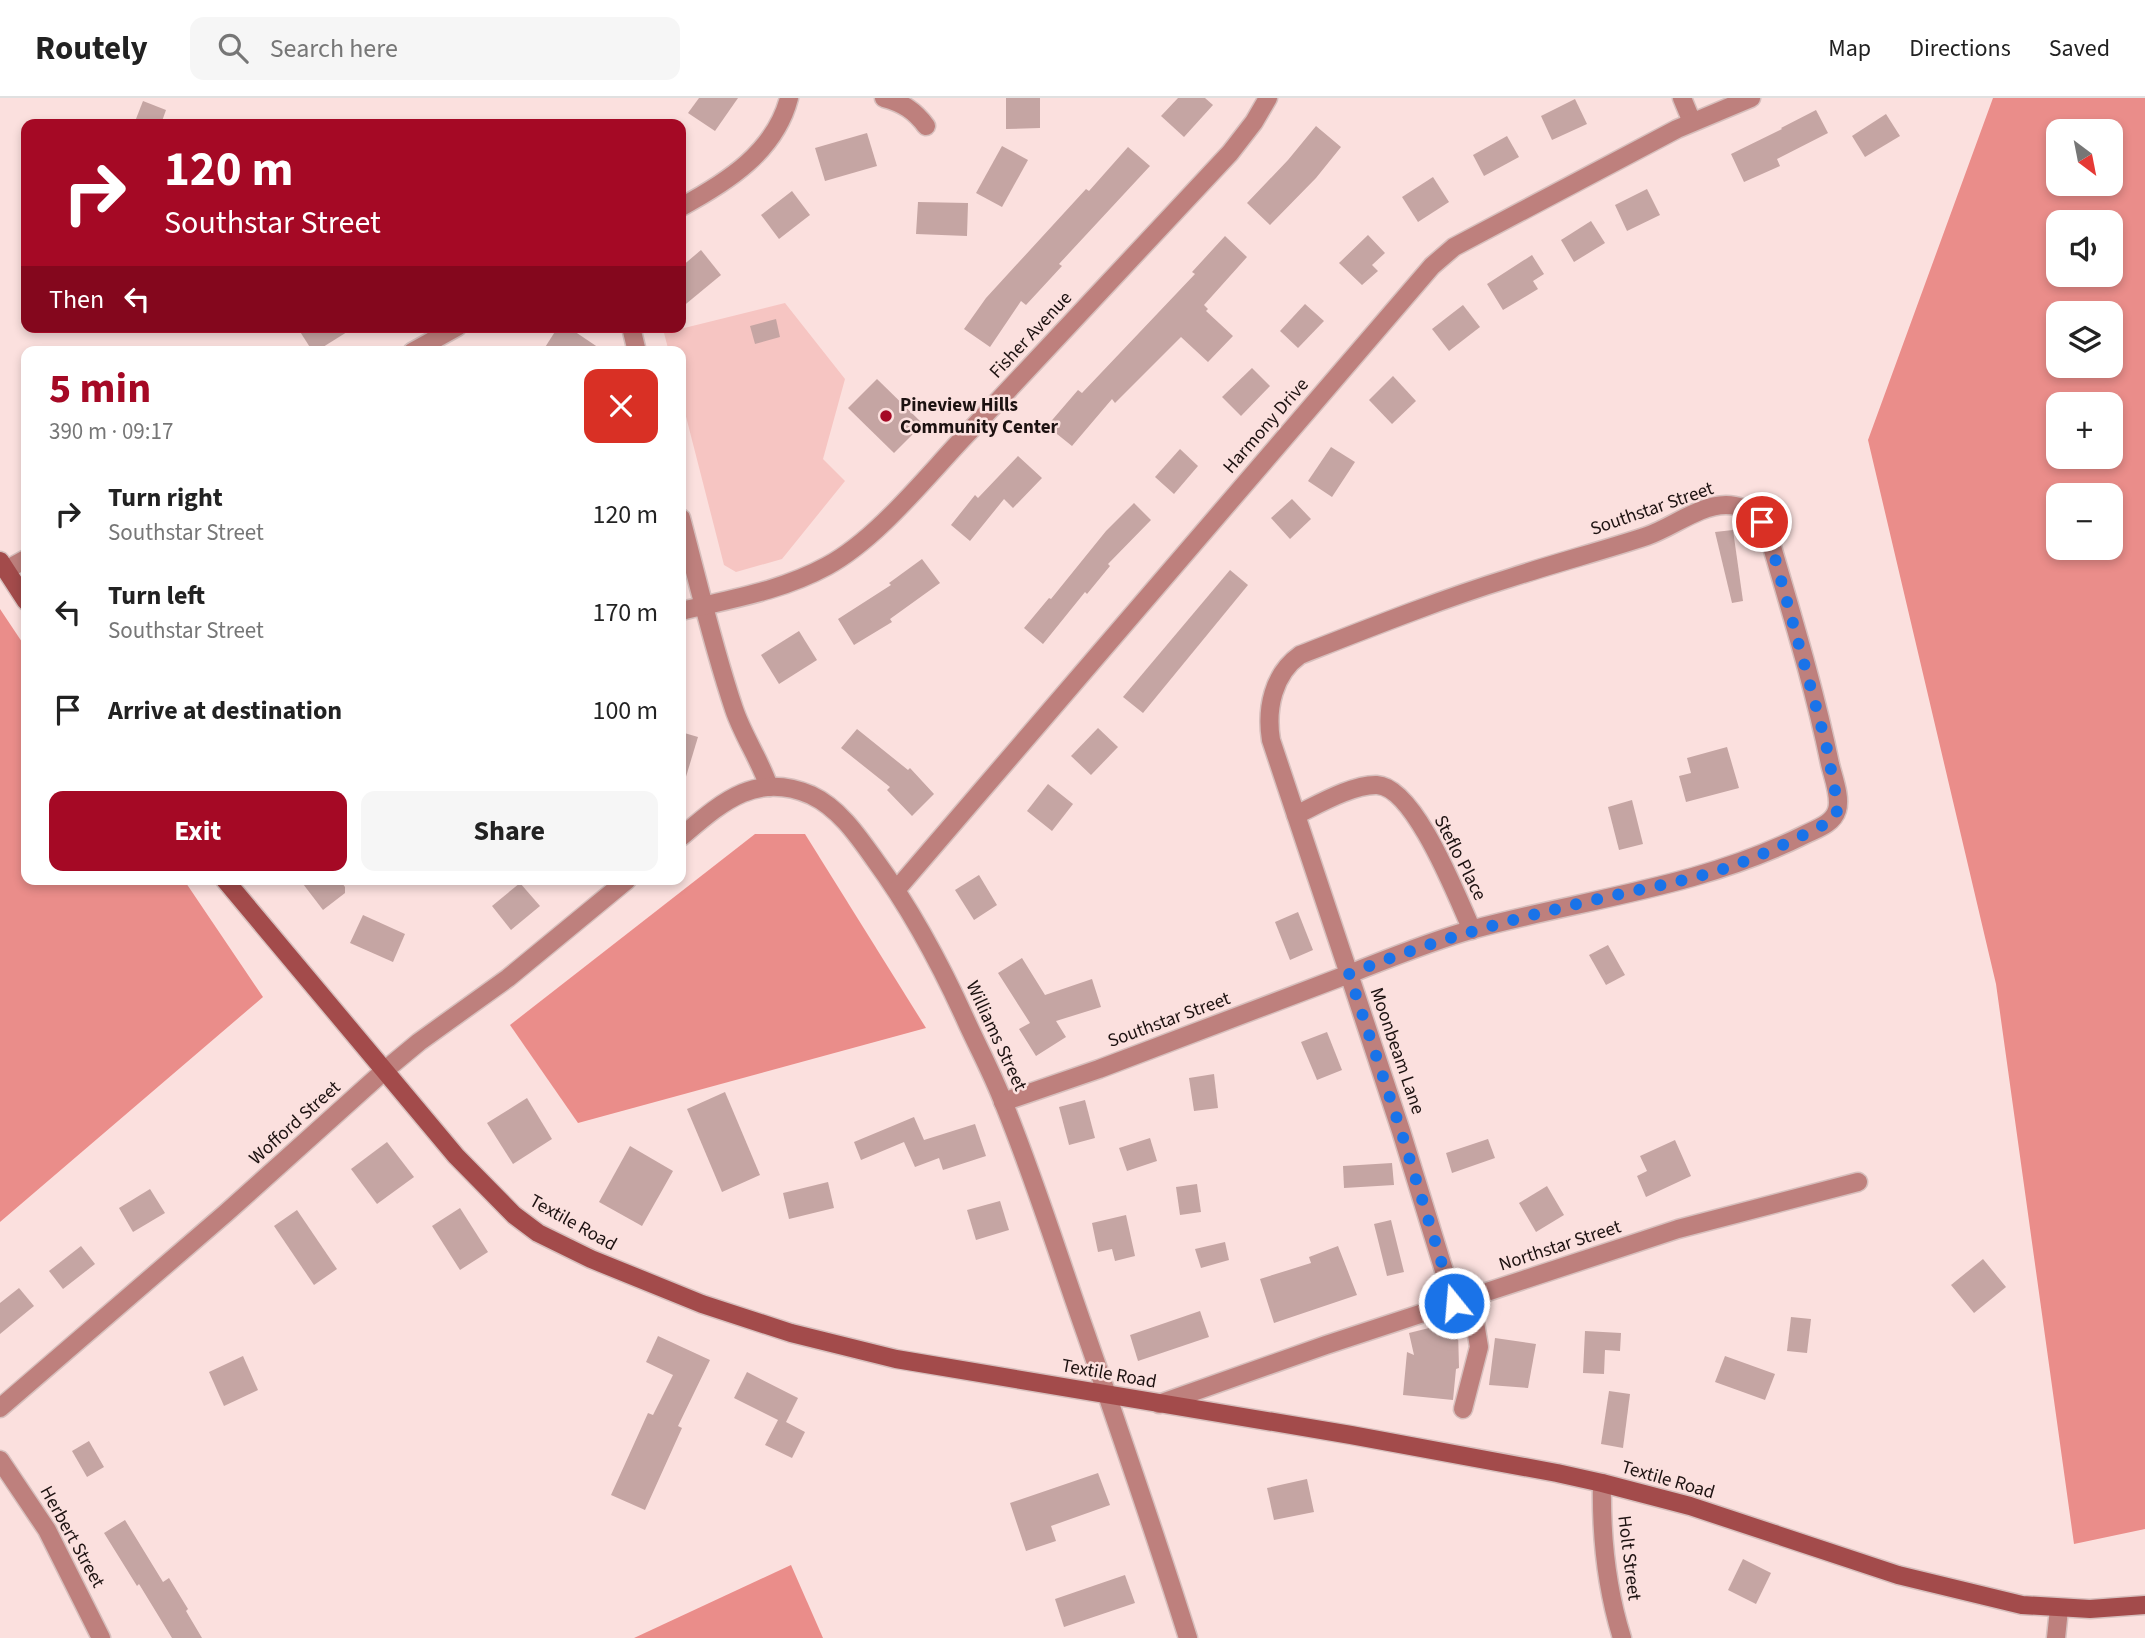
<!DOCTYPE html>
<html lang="en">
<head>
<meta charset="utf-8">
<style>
  :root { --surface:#fff; --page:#f6f6f6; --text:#222; --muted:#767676; --line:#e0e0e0; --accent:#a50925 }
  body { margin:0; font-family:"Source Sans 3",sans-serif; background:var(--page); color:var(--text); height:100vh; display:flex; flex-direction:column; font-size:26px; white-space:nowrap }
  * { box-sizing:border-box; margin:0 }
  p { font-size:23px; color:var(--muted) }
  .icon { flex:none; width:38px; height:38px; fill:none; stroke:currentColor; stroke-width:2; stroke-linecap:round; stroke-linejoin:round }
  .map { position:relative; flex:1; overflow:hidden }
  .side { position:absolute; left:21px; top:248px; width:665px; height:539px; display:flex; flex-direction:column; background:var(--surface); border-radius:14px; box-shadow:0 4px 10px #0003 }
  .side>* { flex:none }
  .hud { position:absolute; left:21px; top:21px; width:665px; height:214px; border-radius:14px; box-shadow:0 4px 10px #0003; background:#a50925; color:#fff; overflow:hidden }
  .needle { width:46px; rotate:148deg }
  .fabs { position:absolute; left:2046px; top:21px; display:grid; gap:14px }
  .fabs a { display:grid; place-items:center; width:77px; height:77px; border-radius:14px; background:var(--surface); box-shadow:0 4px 10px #0003; font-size:35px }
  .pin { position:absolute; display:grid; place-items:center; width:60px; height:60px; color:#fff; margin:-30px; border:4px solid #fff; border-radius:50%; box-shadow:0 2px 7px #0007 }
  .me { position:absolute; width:77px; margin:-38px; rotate:343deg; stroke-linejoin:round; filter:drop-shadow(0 0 5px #0008) }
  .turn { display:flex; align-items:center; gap:24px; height:147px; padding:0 28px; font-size:32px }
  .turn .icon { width:91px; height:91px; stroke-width:2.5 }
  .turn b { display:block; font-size:49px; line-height:60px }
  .then { display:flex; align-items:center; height:66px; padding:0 28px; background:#0003; gap:14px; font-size:26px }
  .round { display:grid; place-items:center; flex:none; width:74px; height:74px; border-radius:14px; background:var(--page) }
  .summary { display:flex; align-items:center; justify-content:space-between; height:119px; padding:0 28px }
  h1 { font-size:42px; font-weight:700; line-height:52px; color:var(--accent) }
  .action { display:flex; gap:14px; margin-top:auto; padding:14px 28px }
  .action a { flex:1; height:80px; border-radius:14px; background:var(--accent); color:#fff; font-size:28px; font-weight:700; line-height:80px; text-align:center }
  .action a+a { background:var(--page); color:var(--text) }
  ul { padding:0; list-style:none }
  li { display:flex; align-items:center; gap:21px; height:98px; padding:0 28px }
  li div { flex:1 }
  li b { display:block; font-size:26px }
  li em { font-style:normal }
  header { display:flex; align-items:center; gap:42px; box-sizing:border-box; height:98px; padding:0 35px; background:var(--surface); border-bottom:2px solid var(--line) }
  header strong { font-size:33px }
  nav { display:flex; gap:38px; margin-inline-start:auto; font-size:24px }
  .search { width:490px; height:63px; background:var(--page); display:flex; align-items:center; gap:18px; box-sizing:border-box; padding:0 24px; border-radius:14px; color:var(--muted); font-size:26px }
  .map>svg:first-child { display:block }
  .green { fill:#f6c5c2 }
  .forest { fill:#ea8d8a; fill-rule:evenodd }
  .building { fill:#c5a5a3 }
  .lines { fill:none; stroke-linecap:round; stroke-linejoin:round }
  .street-casing { stroke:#d7bfbd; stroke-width:21 }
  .secondary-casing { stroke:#d7bfbd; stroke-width:21 }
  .street { stroke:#be807d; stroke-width:18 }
  .secondary { stroke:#a34b4b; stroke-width:18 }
  .route { stroke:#1a73e8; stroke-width:12; stroke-dasharray:0 21.6 }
  .poi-dot { fill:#a50925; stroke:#fbe0de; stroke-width:2.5 }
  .labels { text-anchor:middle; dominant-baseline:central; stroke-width:5; stroke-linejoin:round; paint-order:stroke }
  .street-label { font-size:19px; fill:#1d1211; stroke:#fbe0de }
  .poi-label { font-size:19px; font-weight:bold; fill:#1d1211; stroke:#fbe0de; text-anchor:start }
</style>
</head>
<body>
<header>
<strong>Routely</strong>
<div class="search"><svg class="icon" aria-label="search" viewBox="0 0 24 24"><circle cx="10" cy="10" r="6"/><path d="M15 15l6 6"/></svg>Search here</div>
<nav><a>Map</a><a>Directions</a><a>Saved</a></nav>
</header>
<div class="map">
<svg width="2145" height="1540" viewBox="0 0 2145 1540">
  <rect width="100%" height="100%" fill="#fbe0de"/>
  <polygon class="green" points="785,205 845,281 823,361 845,383 782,461 736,474 724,467 681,299 681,254 669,254 664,235"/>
  <g class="forest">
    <path d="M 1993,0 L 2145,0 L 2145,1431 L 2074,1446 L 1996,886 L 1868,342 ZM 2058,33 L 2110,33 L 2110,86 L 2058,86 ZM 2058,124 L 2110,124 L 2110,177 L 2058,177 ZM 2058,215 L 2110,215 L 2110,268 L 2058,268 ZM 2058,306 L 2110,306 L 2110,359 L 2058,359 ZM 2058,397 L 2110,397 L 2110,450 L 2058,450 Z"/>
    <polygon points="0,511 26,550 26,782 184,782 263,899 0,1124"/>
    <polygon points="755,736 805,736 926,930 578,1025 510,927"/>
    <polygon points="791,1467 823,1540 634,1540"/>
  </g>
  <g class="building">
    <polygon points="699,0 738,0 715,33 688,15"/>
    <polygon points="1006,0 1040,0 1040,30 1006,31"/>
    <polygon points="1178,0 1205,0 1213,7 1184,39 1161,18"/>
    <polygon points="1575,1 1587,26 1552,42 1541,18"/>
    <polygon points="143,3 166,12 161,26 134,26"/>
    <polygon points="1816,12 1828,35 1777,61 1780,68 1744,84 1731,56 1782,31 1781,30"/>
    <polygon points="1886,16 1900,38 1865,59 1852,38"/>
    <polygon points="1316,28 1341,49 1316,80 1270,127 1247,105 1288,62"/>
    <polygon points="867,35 877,68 825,83 815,50"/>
    <polygon points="1507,38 1519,59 1484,78 1473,57"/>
    <polygon points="1002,48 1028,62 1002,109 976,95"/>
    <polygon points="1128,49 1150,68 1059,166 1062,168 1026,207 1021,203 990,249 964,231 986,200 1086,91 1089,93"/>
    <polygon points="1433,79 1449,104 1418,124 1402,99"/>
    <polygon points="1647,91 1660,117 1627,133 1615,107"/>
    <polygon points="792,93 810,117 779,141 761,117"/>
    <polygon points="918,104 968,105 967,138 916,136"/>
    <polygon points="1591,123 1605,145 1574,164 1561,142"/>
    <polygon points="1368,137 1385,155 1372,167 1378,173 1362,187 1339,165"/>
    <polygon points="1225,138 1247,159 1204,207 1208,211 1206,213 1233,238 1208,264 1181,239 1115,305 1112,301 1072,348 1047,328 1078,292 1082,295 1195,176 1192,174"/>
    <polygon points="701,152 721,177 681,210 681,169"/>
    <polygon points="1532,157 1544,176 1533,183 1538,191 1503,212 1487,186"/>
    <polygon points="1305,206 1324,223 1298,250 1280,233"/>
    <polygon points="1463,207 1480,229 1449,253 1432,231"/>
    <polygon points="776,221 780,239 755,246 750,228"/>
    <polygon points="297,229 355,229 315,254 313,254"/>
    <polygon points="558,229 568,229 605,254 542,254"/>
    <polygon points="1252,270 1270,288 1241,318 1222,299"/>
    <polygon points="1393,278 1416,303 1392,326 1369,302"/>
    <polygon points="877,281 923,326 894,355 848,310"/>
    <polygon points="1331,349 1355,364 1332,399 1308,383"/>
    <polygon points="1180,351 1198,368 1174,396 1155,379"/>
    <polygon points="1018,358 1042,380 1013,410 1004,401 970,443 951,427 975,397 978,400"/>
    <polygon points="1292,401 1311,421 1290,441 1271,420"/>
    <polygon points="1134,405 1151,422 1108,466 1110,468 1087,496 1085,494 1043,546 1024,530 1049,500 1051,501 1106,433"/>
    <polygon points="1733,432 1743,503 1732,505 1715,434"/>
    <polygon points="922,461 940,485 890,521 892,524 854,547 838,521 891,487 889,485"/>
    <polygon points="1230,472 1248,487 1143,615 1123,599"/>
    <polygon points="799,533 817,562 779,586 761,557"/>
    <polygon points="1098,630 1118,649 1091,677 1071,658"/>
    <polygon points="857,631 908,672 910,670 934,696 912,718 887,692 890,689 841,650"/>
    <polygon points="681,634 698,639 685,682 681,681"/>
    <polygon points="1727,649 1739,690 1686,704 1679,678 1691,675 1687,660"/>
    <polygon points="1048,686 1073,706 1052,733 1027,713"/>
    <polygon points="1632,702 1643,746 1619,752 1608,709"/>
    <polygon points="979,777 997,807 974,822 955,792"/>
    <polygon points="300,782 340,782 345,789 345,795 323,812"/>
    <polygon points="520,785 540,808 511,832 492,808"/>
    <polygon points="1298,814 1313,852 1290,862 1275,824"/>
    <polygon points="363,817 405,836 393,864 350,845"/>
    <polygon points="1608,847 1625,877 1606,887 1589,857"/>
    <polygon points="1022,860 1045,897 1092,881 1101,909 1056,923 1066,939 1036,958 1019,931 1030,925 998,875"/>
    <polygon points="1327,934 1342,972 1317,982 1301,944"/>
    <polygon points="1214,976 1218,1010 1194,1013 1189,980"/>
    <polygon points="725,994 760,1077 722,1094 687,1011"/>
    <polygon points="527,1000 552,1041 513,1066 487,1025"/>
    <polygon points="1085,1002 1095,1040 1069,1047 1059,1009"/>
    <polygon points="914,1019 924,1042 975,1026 986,1058 943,1072 939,1060 915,1069 904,1044 861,1062 854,1044"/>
    <polygon points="1150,1040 1157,1063 1127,1073 1119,1050"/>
    <polygon points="1488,1041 1495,1060 1452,1075 1446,1055"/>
    <polygon points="1675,1042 1691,1078 1646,1099 1637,1078 1647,1073 1640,1058"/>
    <polygon points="387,1044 414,1079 377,1106 351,1071"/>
    <polygon points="630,1048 673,1073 642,1128 599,1104"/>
    <polygon points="1392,1065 1394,1087 1344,1090 1343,1068"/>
    <polygon points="828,1084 834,1110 789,1121 783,1095"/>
    <polygon points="1197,1086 1201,1114 1180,1117 1176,1089"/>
    <polygon points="1547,1088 1564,1117 1536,1134 1519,1105"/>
    <polygon points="150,1091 165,1115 133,1134 119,1110"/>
    <polygon points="1000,1103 1009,1132 976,1142 967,1112"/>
    <polygon points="460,1110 488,1154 460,1172 432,1128"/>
    <polygon points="297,1112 337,1171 314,1187 274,1128"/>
    <polygon points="1126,1117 1135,1158 1115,1163 1112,1151 1098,1154 1092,1125"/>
    <polygon points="1391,1122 1404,1174 1387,1178 1374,1126"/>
    <polygon points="1225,1144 1229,1162 1201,1170 1195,1151"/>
    <polygon points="81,1148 95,1166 63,1191 49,1173"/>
    <polygon points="1338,1148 1357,1197 1274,1225 1260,1181 1311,1165 1309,1159"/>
    <polygon points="1983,1161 2006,1189 1974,1215 1951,1187"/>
    <polygon points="19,1190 34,1208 0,1236 0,1205"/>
    <polygon points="1200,1213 1209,1239 1138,1263 1130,1237"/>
    <polygon points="1791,1219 1811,1221 1807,1255 1787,1253"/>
    <polygon points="1437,1228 1458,1232 1459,1270 1456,1271 1453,1302 1403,1297 1407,1254 1414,1257 1409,1235"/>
    <polygon points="1585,1233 1621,1235 1620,1253 1605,1252 1604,1276 1583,1275"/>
    <polygon points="658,1238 710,1262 678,1328 682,1330 645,1412 611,1397 648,1315 653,1317 673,1277 646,1264"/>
    <polygon points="1495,1240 1536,1246 1528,1290 1489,1287"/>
    <polygon points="243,1258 258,1292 224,1308 209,1274"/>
    <polygon points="1725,1258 1775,1276 1765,1302 1715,1284"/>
    <polygon points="747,1274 798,1300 786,1324 805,1334 792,1360 765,1347 778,1322 734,1300"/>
    <polygon points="1609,1293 1630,1296 1623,1350 1601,1346"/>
    <polygon points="89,1343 104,1369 87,1379 72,1353"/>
    <polygon points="1098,1375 1110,1407 1051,1428 1056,1443 1026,1453 1010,1405"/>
    <polygon points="1307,1381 1314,1414 1274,1422 1267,1390"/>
    <polygon points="125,1422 163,1484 169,1480 188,1511 186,1513 202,1540 172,1540 139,1486 137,1488 104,1435"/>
    <polygon points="1743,1461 1771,1475 1756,1506 1728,1492"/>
    <polygon points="1125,1477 1135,1505 1064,1529 1055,1501"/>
  </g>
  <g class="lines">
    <g class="street-casing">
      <g id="street">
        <path d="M 884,0 C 903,5 915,13 926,28"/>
        <polyline points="1682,0 1692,24"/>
        <path d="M 681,109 C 727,84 775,54 789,0"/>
        <polyline points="631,229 637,254"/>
        <polyline points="412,254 457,229"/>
        <path d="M 681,420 C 698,484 713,549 734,611 C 743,638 760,662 769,689"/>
        <polyline points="6,472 26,461"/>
        <path d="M 681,513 C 731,501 781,493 827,468 C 877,441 926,379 965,338 C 1054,244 1142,149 1230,55 L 1254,24 L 1268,0"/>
        <path d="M 1296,717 C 1317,707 1353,686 1377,687 C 1415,689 1457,799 1472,832"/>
        <path d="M 681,739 C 721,705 755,673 811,697 C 839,710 858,738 875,762 C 913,814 942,869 968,927 C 980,953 994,979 1004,1006 C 1035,1082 1059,1160 1086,1236 C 1121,1337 1156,1438 1188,1540"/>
        <polyline points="897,791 1432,168 1454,149 1677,31 1751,0"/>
        <path d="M 1003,1004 L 1099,971 L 1349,876 L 1271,642 C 1266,611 1273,576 1300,557 C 1369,530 1439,502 1510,480 C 1555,465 1602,453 1647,438 C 1673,429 1699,407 1726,407 C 1746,407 1759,419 1768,435 C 1790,511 1814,588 1830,666 C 1833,679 1841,699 1837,712 C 1833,726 1816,731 1804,737 C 1700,789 1585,801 1474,831 C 1431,843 1390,860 1349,876 L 1401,1033 L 1454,1205"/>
        <polyline points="1159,1306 1326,1247 1678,1131 1858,1084"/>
        <polyline points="0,1310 226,1115 384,973 419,944 508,880 627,782"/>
        <polyline points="1463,1311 1479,1249 1471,1200"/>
        <polyline points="0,1362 47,1432 101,1540"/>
        <path d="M 1602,1385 C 1601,1438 1606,1489 1622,1540"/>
        <polyline points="2056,1540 2059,1511"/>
      </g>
    </g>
    <g class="secondary-casing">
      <g id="secondary">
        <polyline points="0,463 26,503"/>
        <polyline points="225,782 456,1058 514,1117 538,1135 591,1161 702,1206 791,1235 896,1261 1351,1337 1557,1375 1602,1385 1690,1408 1898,1477 2022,1507 2090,1511 2145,1507"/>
      </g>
    </g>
    <use href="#street" class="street"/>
    <use href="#secondary" class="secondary"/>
  </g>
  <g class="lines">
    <path class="route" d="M 1454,1205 L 1401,1033 L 1349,876 C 1430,843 1509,822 1594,802 C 1639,791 1685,784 1729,769 C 1764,757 1798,740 1831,723 L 1836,717 L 1838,708 L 1826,646 L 1812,594 L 1768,435 L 1762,424"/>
  </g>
  <circle class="poi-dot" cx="886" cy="318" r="7"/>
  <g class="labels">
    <g class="street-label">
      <text transform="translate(1031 237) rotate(-47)">Fisher Avenue</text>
      <text transform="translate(1266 328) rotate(-49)">Harmony Drive</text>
      <text transform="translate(1652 411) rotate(-19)">Southstar Street</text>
      <text transform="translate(1460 760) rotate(63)">Steflo Place</text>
      <text transform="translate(1169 922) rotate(-20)">Southstar Street</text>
      <text transform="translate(996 938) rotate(65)">Williams Street</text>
      <text transform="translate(1397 953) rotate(71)">Moonbeam Lane</text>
      <text transform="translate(295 1025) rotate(-42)">Wofford Street</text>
      <text transform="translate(573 1125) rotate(29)">Textile Road</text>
      <text transform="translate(1560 1148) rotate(-18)">Northstar Street</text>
      <text transform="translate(1109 1276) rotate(10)">Textile Road</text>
      <text transform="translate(1668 1382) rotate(16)">Textile Road</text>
      <text transform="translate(72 1439) rotate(61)">Herbert Street</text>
      <text transform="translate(1629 1460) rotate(83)">Holt Street</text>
    </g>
    <g class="poi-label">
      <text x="900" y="307">Pineview Hills<tspan x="900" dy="22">Community Center</tspan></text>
    </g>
  </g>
</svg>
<div class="fabs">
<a><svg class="needle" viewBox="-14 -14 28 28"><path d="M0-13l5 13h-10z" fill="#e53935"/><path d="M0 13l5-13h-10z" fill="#767676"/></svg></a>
<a><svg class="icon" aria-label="sound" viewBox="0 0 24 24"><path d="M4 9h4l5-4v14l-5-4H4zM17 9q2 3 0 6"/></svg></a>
<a><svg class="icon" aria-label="layers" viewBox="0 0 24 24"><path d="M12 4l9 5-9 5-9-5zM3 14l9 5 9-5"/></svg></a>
<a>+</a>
<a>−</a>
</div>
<div class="pin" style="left:1762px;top:424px;background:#d93025"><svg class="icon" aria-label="arrive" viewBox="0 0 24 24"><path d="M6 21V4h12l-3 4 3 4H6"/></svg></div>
<svg class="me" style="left:1454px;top:1205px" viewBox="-20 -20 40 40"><circle r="17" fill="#1a73e8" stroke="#fff" stroke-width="3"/><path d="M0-11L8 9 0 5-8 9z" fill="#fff"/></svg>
<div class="hud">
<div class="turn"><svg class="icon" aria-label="right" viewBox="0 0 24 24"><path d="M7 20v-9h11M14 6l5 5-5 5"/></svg><div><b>120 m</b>Southstar Street</div></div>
<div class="then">Then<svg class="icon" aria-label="left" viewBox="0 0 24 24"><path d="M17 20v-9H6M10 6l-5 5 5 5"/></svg></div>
</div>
<section class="side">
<div class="summary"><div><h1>5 min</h1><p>390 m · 09:17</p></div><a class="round" style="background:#d93025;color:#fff"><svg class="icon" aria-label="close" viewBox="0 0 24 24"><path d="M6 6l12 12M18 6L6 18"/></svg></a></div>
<ul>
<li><svg class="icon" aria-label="right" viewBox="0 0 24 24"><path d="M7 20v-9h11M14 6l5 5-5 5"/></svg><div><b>Turn right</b><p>Southstar Street</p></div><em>120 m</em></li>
<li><svg class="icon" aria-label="left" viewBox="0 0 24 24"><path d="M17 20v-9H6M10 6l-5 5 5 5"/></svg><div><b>Turn left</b><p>Southstar Street</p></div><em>170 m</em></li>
<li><svg class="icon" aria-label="arrive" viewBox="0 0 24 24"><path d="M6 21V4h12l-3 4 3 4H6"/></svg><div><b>Arrive at destination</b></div><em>100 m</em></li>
</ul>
<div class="action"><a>Exit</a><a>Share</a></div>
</section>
</div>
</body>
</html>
